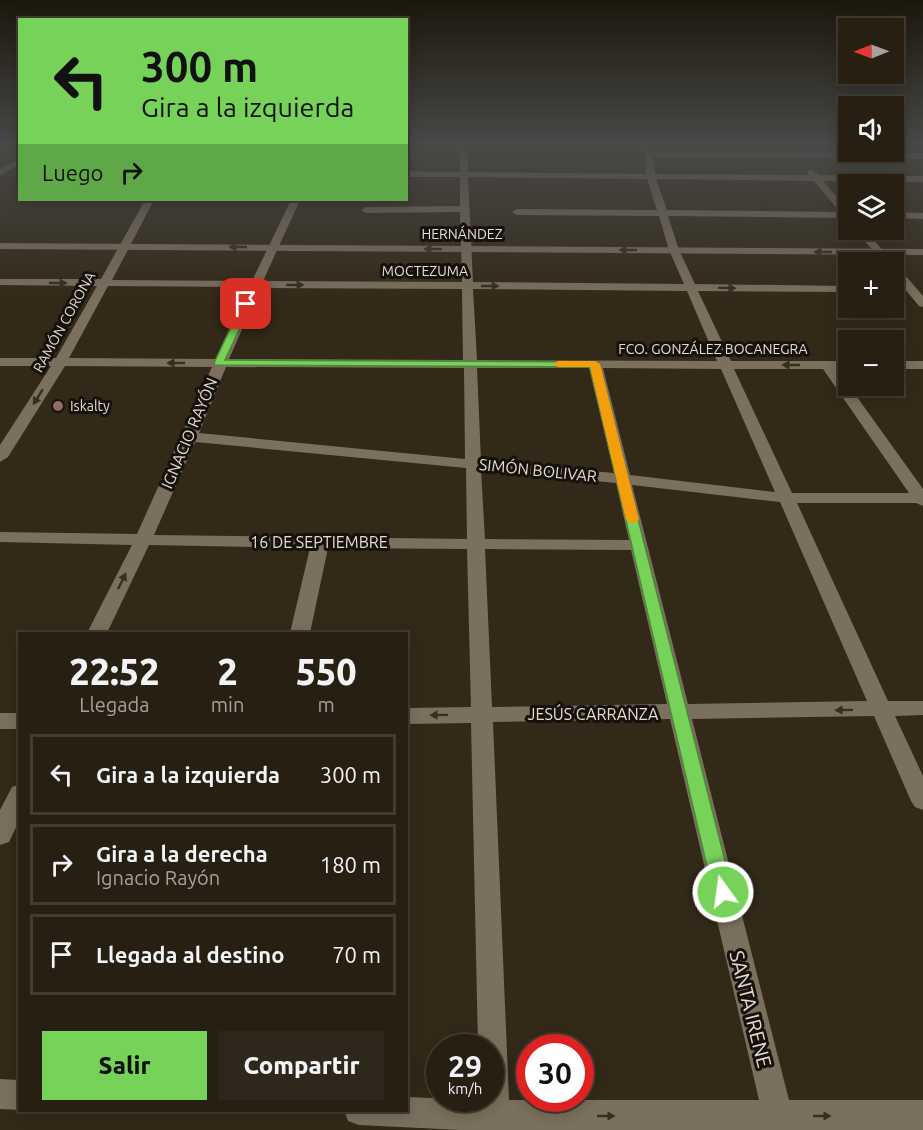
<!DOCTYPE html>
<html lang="es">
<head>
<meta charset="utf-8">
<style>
  :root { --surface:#261f12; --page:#2e271b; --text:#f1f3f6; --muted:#a4a29f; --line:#423d32; --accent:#77d259 }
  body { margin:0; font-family:Ubuntu,sans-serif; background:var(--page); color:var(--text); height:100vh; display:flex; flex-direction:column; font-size:22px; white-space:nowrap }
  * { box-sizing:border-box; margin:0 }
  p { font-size:20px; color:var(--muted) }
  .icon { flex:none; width:33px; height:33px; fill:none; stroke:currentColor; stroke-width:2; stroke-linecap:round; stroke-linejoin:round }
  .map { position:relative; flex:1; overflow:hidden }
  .panel { position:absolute; left:18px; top:632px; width:390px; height:480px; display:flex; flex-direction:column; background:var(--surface); border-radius:0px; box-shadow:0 3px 15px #0003,0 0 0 2px var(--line) }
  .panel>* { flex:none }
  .banner { position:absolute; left:18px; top:18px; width:390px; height:183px; border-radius:0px; box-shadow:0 3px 15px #0003,0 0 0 2px var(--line); background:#77d259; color:#111; overflow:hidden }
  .needle { width:39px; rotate:269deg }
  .fabs { position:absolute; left:838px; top:18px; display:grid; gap:12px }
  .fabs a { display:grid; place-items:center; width:66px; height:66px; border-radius:0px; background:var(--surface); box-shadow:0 3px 15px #0003,0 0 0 2px var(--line); font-size:30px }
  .speed { position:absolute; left:426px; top:1034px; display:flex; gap:12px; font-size:30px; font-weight:700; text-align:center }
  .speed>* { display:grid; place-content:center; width:78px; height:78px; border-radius:50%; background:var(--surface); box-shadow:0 3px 15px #0003,0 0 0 2px var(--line); line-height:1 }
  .speed small { font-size:15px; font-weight:400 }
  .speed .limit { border:9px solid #d22; background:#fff; color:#111 }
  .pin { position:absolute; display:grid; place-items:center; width:51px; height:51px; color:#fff; margin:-26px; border-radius:12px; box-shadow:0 3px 9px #0006 }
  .me { position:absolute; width:66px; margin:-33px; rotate:346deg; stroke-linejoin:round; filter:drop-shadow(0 0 4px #0008) }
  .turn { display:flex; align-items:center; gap:21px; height:126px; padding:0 24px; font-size:27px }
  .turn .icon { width:78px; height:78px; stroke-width:2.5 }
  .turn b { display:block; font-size:42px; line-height:51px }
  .then { display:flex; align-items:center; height:57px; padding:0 24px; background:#0003; gap:12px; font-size:22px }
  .eta { display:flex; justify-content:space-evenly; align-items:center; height:102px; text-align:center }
  .eta b { font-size:36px; font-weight:800; line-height:42px }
  .button { display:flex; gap:12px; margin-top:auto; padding:12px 24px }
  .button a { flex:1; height:69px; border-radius:0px; background:var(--accent); color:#111; font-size:24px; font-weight:800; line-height:69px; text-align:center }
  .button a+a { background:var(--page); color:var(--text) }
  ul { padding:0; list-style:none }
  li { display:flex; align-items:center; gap:18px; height:81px; margin:0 12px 9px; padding:0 12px; border:3px solid var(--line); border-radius:0px }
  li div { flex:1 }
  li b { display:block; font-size:22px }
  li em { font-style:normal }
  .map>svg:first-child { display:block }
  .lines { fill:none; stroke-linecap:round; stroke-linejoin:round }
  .minor { fill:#7b705d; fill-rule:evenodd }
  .tertiary { fill:#7b705d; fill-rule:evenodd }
  .oneway { fill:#342e24 }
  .route { fill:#77d259; stroke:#4d883a; stroke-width:1.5 }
  .slow { fill:#f59e0b }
  .education-dot { fill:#8d6e63; stroke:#16120b; stroke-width:2 }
  .labels { text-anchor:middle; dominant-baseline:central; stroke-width:6; stroke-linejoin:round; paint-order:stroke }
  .far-street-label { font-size:14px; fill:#e2dcd2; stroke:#16120b }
  .far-poi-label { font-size:14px; fill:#e2dcd2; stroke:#16120b; text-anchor:start }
  .street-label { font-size:16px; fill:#e2dcd2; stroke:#16120b }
  .near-street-label { font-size:20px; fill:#e2dcd2; stroke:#16120b }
</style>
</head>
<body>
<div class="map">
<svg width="923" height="1130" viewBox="0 0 923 1130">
  <rect width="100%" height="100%" fill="#322918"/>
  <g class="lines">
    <g class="minor">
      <path d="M 459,144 L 467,144 L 468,172 L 646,174 L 645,154 L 637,144 L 645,144 L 651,152 L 923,153 L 923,159 L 653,157 L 655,174 L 809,175 L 807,172 L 811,169 L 819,175 L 923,176 L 923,182 L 823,181 L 849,211 L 849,220 L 845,218 L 668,216 L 679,250 L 695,284 L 849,286 L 849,292 L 698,291 L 731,361 L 849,361 L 849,369 L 837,369 L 923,489 L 923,506 L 916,503 L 797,503 L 888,701 L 923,701 L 923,715 L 895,716 L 923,776 L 923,810 L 915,807 L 911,801 L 874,716 L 692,719 L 789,1100 L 923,1100 L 923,1130 L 461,1130 L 359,1125 L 348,1121 L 344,1110 L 406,1110 L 406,1097 L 479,1100 L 490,1098 L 490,1047 L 478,1047 L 471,723 L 406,724 L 406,708 L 471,707 L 467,549 L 328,548 L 310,633 L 290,633 L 310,548 L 149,545 L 107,633 L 87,633 L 132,545 L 0,542 L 0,532 L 137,534 L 212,367 L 65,366 L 8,457 L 0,462 L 0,445 L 51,366 L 0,366 L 0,358 L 56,358 L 97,286 L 0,285 L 0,279 L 101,279 L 145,200 L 154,200 L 112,280 L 252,281 L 291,200 L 300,200 L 263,281 L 462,282 L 460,212 L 366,213 L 361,210 L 366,207 L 460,206 L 460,177 L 406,177 L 406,171 L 460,172 ZM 468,177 L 647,179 L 657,210 L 517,209 L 512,212 L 517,215 L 659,216 L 669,250 L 684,284 L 473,282 ZM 656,179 L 814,181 L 840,212 L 667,210 ZM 108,286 L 248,287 L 216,359 L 69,358 ZM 260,288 L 462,289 L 463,360 L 229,359 ZM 473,289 L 687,291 L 717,361 L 477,360 ZM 226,367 L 464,368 L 465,459 L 199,433 ZM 477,368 L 589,368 L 614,473 L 481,461 ZM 603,368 L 721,369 L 775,492 L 630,475 ZM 734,369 L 823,369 L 909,493 L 792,493 ZM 195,442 L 466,468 L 467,539 L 154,535 ZM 481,470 L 616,483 L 629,540 L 485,539 ZM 632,485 L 780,502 L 867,701 L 688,704 ZM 485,549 L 631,550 L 667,704 L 492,707 ZM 670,719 L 759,1100 L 509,1100 L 493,722 Z"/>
      <polygon points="20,158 20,164 0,176 0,169"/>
      <polygon points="894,212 923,213 923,219 894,218"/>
      <polygon points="855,230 865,230 893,262 883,262"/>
      <polygon points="894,266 898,267 923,296 923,307 919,306 894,276"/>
      <rect x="894" y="361" width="29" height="8"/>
      <rect x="0" y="713" width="20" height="16"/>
      <polygon points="20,784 20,819 9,842 0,845 0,810 12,787"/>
      <polygon points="0,1079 20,1080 21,1110 0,1109"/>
    </g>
    <polygon class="tertiary" points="0,243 923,249 923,255 0,249"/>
  </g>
  <defs><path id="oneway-solid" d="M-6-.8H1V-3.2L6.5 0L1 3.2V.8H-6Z" transform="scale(1.5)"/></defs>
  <g class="oneway">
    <use href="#oneway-solid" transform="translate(238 247) rotate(-180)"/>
    <use href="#oneway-solid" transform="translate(433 249) rotate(-180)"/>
    <use href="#oneway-solid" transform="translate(628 250) rotate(-180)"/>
    <use href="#oneway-solid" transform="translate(823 252) rotate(-180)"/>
    <use href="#oneway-solid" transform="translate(58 283)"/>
    <use href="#oneway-solid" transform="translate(295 285)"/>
    <use href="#oneway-solid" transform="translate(490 286)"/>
    <use href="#oneway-solid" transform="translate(727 288) rotate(1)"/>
    <use href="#oneway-solid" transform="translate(176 363) rotate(-180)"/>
    <use href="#oneway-solid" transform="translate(791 365) rotate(-180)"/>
    <use href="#oneway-solid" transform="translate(38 397) rotate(122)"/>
    <use href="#oneway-solid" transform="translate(122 581) rotate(-64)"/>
    <use href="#oneway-solid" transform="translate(844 710) rotate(179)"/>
    <use href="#oneway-solid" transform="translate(439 715) rotate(179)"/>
    <use href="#oneway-solid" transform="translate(606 1116)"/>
    <use href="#oneway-solid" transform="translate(822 1116)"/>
  </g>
  <linearGradient id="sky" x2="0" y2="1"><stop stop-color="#1c170d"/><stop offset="0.48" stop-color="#494948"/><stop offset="1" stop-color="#494948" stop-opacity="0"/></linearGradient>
  <rect width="923" height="302" fill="url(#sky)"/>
  <polygon class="route" points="243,302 251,304 225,360 598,362 733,892 730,898 723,901 716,898 713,892 590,367 215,365 214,363"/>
  <polygon class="slow" points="595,361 600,364 639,520 633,524 626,520 590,367 558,367 553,364 558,361"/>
  <circle class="education-dot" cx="58" cy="406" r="6"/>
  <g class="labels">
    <g class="far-street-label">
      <text x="462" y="234">HERNÁNDEZ</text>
      <text x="425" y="271">MOCTEZUMA</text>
      <text transform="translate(64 322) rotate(-61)">RAMÓN CORONA</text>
      <text x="713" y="349">FCO. GONZÁLEZ BOCANEGRA</text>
    </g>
    <g class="far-poi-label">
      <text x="70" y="406">Iskalty</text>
    </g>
    <g class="street-label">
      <text transform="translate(189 433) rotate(-67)">IGNACIO RAYÓN</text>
      <text transform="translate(538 470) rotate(6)">SIMÓN BOLIVAR</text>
      <text x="319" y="542">16 DE SEPTIEMBRE</text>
      <text x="593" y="714">JESÚS CARRANZA</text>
    </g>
    <g class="near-street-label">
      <text transform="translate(751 1009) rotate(76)">SANTA IRENE</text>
    </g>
  </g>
</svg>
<div class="fabs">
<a><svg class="needle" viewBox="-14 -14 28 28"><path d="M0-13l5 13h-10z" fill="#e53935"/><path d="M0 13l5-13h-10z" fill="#a4a29f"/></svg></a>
<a><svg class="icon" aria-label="sound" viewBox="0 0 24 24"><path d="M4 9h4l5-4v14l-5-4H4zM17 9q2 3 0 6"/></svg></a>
<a><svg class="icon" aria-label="layers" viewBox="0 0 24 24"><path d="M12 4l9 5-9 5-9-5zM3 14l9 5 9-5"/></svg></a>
<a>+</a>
<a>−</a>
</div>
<div class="speed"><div>29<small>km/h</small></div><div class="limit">30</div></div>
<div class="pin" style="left:246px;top:304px;background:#d93025"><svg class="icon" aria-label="arrive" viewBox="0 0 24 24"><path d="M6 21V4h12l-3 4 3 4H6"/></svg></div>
<svg class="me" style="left:723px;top:892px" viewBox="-20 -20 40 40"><circle r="17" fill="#77d259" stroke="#fff" stroke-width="3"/><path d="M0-11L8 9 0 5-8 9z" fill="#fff"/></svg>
<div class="banner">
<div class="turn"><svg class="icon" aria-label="left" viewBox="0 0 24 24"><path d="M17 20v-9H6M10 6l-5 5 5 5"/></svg><div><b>300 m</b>Gira a la izquierda</div></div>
<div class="then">Luego<svg class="icon" aria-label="right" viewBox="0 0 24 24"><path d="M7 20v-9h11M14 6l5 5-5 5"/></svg></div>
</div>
<section class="panel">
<div class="eta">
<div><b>22:52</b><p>Llegada</p></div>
<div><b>2</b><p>min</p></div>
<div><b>550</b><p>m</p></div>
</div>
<ul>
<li><svg class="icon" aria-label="left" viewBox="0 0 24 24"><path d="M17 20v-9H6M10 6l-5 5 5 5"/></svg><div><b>Gira a la izquierda</b></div><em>300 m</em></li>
<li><svg class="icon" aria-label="right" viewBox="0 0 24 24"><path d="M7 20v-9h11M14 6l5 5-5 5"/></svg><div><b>Gira a la derecha</b><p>Ignacio Rayón</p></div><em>180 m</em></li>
<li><svg class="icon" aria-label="arrive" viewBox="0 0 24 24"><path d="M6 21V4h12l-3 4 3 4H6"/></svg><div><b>Llegada al destino</b></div><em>70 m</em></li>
</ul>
<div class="button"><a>Salir</a><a>Compartir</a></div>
</section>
</div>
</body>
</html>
